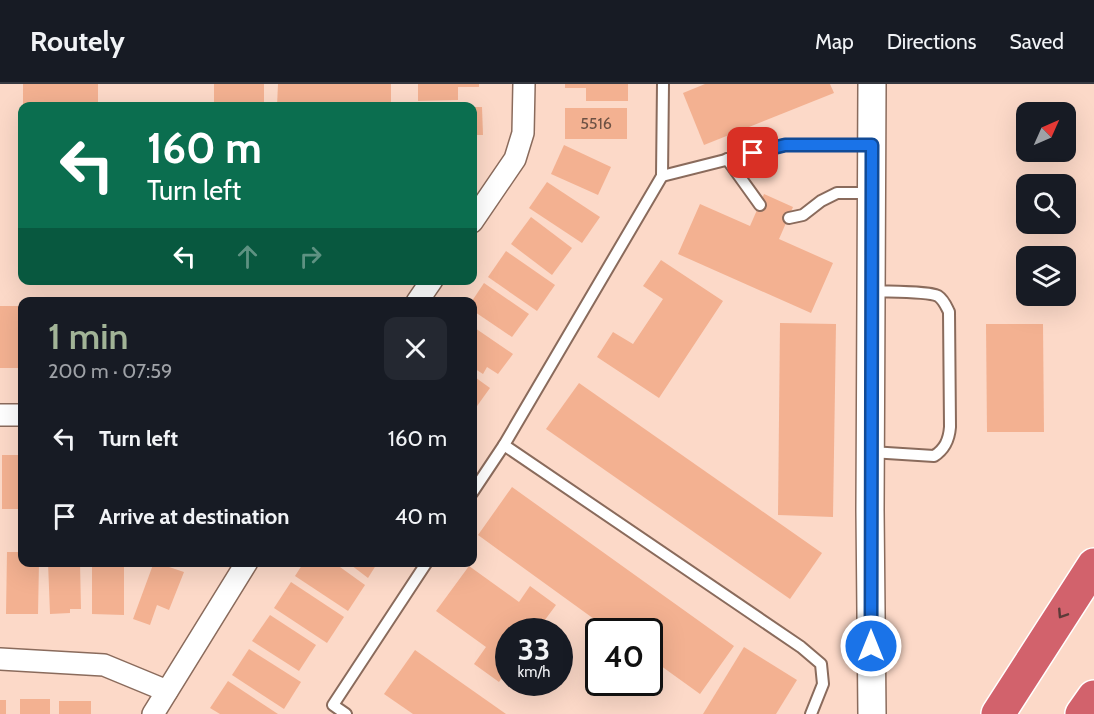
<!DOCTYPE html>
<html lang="en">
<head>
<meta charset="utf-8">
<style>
  :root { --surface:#171b24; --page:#242831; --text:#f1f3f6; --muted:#9ea1a6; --line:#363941; --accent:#a2b497 }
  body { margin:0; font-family:Cabin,sans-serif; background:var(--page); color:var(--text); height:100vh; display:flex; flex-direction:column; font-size:22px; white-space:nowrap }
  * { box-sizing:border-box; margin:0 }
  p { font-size:20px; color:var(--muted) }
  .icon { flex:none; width:33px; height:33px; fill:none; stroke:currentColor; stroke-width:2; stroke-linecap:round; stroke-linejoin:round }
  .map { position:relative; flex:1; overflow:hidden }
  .details { position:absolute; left:18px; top:213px; width:459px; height:270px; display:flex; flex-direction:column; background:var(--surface); border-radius:12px; box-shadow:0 6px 24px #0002 }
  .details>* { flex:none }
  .guide { position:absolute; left:18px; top:18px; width:459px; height:183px; border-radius:12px; box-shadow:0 6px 24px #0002; background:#0b6e4f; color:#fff; overflow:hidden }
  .needle { width:39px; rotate:45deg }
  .tools { position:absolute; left:1016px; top:18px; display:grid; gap:12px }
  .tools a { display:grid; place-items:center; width:60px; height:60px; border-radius:12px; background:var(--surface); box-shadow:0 6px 24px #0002; font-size:30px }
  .speed { position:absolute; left:495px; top:534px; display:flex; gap:12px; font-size:30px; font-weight:700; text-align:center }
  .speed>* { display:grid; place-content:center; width:78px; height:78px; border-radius:50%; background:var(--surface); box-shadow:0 6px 24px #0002; line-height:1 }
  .speed small { font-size:15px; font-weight:400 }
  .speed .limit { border:3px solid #111; border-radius:9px; background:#fff; color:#111 }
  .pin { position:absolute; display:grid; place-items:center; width:51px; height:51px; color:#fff; margin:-26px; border-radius:12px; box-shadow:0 3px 9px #0006 }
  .me { position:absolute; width:66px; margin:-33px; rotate:0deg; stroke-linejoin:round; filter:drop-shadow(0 0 4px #0008) }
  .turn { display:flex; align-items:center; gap:21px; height:126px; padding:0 30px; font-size:27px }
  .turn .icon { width:78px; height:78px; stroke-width:2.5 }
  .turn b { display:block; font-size:42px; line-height:51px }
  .lanes { display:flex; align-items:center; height:57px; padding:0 30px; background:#0003; justify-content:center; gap:30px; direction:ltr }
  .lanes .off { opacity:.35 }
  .round { display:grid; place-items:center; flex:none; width:63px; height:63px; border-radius:12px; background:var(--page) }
  .overview { display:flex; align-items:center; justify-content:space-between; height:102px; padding:0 30px }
  h1 { font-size:36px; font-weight:600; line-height:45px; color:var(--accent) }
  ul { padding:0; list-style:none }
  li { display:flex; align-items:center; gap:18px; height:78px; padding:0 30px }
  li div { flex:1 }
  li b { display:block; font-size:22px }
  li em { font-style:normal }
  header { display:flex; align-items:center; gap:36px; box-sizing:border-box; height:84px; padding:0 30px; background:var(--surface); border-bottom:2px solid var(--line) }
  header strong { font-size:28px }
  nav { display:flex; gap:33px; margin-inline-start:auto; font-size:21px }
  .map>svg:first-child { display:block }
  .building { fill:#f3b191 }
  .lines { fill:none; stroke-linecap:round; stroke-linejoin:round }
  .service-casing { stroke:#8a6b5c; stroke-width:14 }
  .minor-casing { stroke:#8a6b5c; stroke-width:24 }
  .tertiary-casing { stroke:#8a6b5c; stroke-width:30 }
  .motorway-casing { stroke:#fff; stroke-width:36 }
  .service { stroke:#fff; stroke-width:10 }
  .minor { stroke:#fff; stroke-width:21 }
  .tertiary { stroke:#fff; stroke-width:27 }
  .motorway { stroke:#d2626c; stroke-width:33 }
  .oneway { stroke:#5c3b38 }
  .route-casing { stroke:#114b97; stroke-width:15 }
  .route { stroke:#1a73e8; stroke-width:10 }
  .labels { text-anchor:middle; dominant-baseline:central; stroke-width:6; stroke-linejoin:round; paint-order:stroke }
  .number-label { font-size:16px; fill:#6c5144 }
</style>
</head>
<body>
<header>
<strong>Routely</strong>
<nav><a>Map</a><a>Directions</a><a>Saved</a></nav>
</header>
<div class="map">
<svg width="1094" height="630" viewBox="0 0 1094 630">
  <rect width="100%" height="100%" fill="#fcd9c8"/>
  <g class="building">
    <rect x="23" y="0" width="75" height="22"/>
    <rect x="214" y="0" width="50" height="22"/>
    <polygon points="278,0 391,0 391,22 277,22"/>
    <polygon points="418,0 479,0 479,3 458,3 458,16 418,17"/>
    <polygon points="565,0 628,0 628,17 586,17 586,4 565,4"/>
    <polygon points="705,0 830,0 834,9 704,61 683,9"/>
    <polygon points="472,23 482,23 483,51 472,51"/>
    <rect x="565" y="24" width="62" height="31"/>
    <polygon points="564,61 611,83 598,111 551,90"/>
    <polygon points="547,98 600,133 582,159 529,124"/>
    <polygon points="764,110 793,123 779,155 833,179 811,229 678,170 700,120 750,142"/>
    <polygon points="531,133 572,164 552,191 511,160"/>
    <polygon points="506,167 555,201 537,227 488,193"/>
    <polygon points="661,176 723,217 659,314 597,273 613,248 633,260 663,215 643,202"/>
    <polygon points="484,199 529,230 512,253 472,226 472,217"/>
    <rect x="0" y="222" width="22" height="62"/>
    <polygon points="780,239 836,240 833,433 778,431"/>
    <polygon points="986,240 1043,240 1044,348 987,348"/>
    <polygon points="472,242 513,270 498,290 487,283 483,290 472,283"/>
    <polygon points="472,291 490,304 472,329"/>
    <polygon points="579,299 822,469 790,515 546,345"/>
    <rect x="2" y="371" width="20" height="54"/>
    <polygon points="512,403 734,562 700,610 650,574 650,548 612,548 478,451"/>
    <polygon points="7,468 22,468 22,478 39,478 38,530 6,530"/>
    <polygon points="48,478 80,478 81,525 70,525 70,529 50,530"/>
    <polygon points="92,478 124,478 124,531 92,530"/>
    <polygon points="154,478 184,488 169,526 157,521 150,541 133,535"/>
    <polygon points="304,478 333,478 365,501 348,527 295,492"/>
    <polygon points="347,478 378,478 368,494"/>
    <polygon points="469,482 519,518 530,502 556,521 536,548 508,548 508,585 499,598 474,580 486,563 436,527"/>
    <polygon points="291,498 344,533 327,559 274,524"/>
    <polygon points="270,531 316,561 299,587 252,557"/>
    <polygon points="744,563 797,596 776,630 703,630"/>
    <polygon points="249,565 301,598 284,625 232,591"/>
    <polygon points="415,566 506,630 413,630 384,610"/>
    <polygon points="228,597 278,630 220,630 210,624"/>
    <rect x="20" y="615" width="30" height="15"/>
    <rect x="0" y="616" width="6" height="14"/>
    <rect x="59" y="617" width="32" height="13"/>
  </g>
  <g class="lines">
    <g class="service-casing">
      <g id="service">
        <polyline points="727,75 760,121"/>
        <polyline points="662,92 785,61 871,61"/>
        <polyline points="789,134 803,131 821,117 837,109 871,109"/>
        <polyline points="504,361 801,563 821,580 823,600 811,630"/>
        <path d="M 871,368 L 934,372 C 945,365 949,356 950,343 L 949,228 C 946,222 944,216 938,212 C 928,207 885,208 872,207"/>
        <polyline points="472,409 504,361 662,92 663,0"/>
        <polyline points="346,630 333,621 427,478"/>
      </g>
    </g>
    <g class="minor-casing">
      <g id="minor">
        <polyline points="472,138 515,75 523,49 524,0"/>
        <polyline points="417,218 432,196"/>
        <polyline points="0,331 22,331"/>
        <polyline points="0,575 104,581 167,607"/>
        <polyline points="153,630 247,478"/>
      </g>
    </g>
    <g class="tertiary-casing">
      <polyline id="tertiary" points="872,630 870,426 872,0"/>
    </g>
    <g class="motorway-casing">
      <g id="motorway">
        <polyline points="998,630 1094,481"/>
        <polyline points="1082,630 1094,613"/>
      </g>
    </g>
    <use href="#service" class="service"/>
    <use href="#minor" class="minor"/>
    <use href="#tertiary" class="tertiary"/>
    <use href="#motorway" class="motorway"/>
  </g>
  <defs><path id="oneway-chevron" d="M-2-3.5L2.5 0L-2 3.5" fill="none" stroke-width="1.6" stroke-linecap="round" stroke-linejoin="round" transform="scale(1.5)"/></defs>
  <use class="oneway" href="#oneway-chevron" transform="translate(1062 530) rotate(123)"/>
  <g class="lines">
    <g class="route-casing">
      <polyline id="route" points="753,69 785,61 872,61 871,562"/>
    </g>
    <use href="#route" class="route"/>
  </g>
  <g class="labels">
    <g class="number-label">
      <text x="596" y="39">5516</text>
    </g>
  </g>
</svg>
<div class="tools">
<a><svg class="needle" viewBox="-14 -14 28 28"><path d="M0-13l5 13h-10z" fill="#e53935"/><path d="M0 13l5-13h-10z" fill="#9ea1a6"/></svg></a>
<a><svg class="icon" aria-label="search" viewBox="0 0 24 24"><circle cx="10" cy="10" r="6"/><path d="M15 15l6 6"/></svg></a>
<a><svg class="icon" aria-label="layers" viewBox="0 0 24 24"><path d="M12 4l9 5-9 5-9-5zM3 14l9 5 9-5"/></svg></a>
</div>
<div class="speed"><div>33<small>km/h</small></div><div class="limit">40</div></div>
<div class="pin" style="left:753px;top:69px;background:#d93025"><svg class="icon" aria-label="arrive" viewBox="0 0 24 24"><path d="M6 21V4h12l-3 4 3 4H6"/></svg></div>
<svg class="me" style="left:871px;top:562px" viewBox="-20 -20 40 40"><circle r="17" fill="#1a73e8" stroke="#fff" stroke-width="3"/><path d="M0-11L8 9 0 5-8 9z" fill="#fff"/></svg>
<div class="guide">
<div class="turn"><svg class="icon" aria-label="left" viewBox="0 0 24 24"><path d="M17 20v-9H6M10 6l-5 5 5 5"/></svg><div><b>160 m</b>Turn left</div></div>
<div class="lanes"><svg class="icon" aria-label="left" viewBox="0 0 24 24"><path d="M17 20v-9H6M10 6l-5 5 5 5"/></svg><svg class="icon off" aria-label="ahead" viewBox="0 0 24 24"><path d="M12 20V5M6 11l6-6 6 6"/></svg><svg class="icon off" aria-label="right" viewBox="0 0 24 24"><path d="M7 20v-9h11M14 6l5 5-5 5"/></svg></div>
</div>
<section class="details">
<div class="overview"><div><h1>1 min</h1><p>200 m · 07:59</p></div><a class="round"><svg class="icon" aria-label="close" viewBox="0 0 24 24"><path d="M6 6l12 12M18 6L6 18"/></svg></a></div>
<ul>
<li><svg class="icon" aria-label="left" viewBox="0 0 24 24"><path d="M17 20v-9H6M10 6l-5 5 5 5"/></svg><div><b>Turn left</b></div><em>160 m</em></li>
<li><svg class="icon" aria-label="arrive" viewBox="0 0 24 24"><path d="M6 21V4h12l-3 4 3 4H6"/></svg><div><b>Arrive at destination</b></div><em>40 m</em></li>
</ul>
</section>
</div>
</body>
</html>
